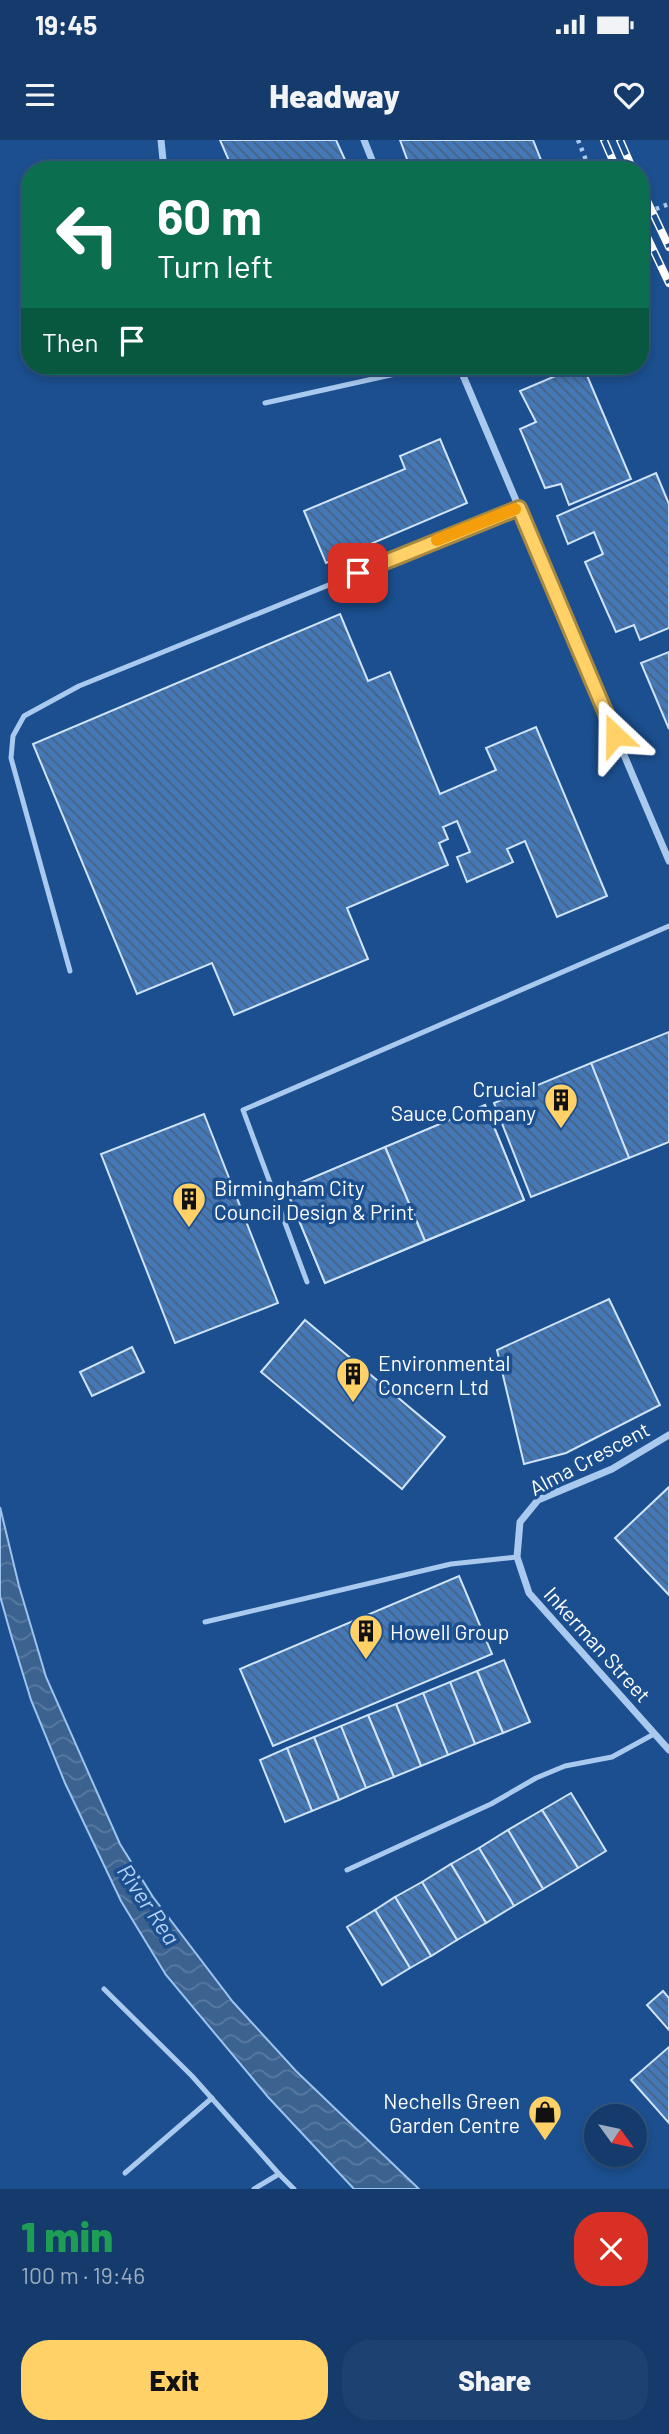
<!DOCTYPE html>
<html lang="en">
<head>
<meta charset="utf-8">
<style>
  :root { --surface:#143b6b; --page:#1d4271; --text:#f1f3f6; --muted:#9dadc1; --line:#33557e; --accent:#ffd166 }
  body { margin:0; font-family:Barlow,sans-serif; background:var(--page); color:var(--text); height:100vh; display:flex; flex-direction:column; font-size:26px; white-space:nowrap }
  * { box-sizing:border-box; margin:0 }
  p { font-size:23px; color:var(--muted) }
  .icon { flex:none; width:38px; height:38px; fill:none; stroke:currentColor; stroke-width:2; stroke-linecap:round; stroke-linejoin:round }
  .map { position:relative; height:2049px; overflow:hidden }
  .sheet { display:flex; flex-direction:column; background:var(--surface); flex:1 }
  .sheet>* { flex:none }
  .hud { position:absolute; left:21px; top:21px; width:628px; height:214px; border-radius:28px; box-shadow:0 4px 10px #0003,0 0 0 2px var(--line); background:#0b6e4f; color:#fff; overflow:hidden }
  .needle { width:46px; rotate:123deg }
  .controls { position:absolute; left:584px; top:1964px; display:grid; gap:14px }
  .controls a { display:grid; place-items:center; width:63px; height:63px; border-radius:50%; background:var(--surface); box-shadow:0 4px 10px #0003,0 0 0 2px var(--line); font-size:35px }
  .pin { position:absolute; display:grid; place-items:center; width:60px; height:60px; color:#fff; margin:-30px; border-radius:14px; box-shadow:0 4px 10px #0006 }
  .me { position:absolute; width:77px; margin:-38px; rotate:337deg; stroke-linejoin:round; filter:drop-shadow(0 0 5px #0008) }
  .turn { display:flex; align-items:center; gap:24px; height:147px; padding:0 21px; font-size:32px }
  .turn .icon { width:91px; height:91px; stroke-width:2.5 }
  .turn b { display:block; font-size:49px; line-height:60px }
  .then { display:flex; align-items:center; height:66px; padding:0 21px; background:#0003; gap:14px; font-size:26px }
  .round { display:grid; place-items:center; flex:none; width:74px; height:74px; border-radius:28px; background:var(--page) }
  .headline { display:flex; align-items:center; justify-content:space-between; height:119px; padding:0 21px }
  h1 { font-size:42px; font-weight:800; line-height:52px; color:#1e9e55 }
  .button { display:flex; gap:14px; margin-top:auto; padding:14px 21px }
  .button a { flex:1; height:80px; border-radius:28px; background:var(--accent); color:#111; font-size:28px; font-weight:800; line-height:80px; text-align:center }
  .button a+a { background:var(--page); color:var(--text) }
  .status { display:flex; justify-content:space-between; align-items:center; height:49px; padding:0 35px; background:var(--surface); direction:ltr }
  .status svg { height:19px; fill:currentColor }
  header { display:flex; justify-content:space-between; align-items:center; height:91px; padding:0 21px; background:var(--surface); font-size:32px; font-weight:800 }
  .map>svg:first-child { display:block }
  .water { fill:url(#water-waves); stroke:#9cc4f0; stroke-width:2 }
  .building { fill:url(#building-back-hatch); stroke:#cfe3fa; stroke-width:2 }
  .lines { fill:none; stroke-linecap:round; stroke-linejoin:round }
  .path { stroke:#a9c9ee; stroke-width:4.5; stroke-dasharray:3.5 5; stroke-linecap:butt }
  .service { stroke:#a9c9ee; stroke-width:5 }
  .minor { stroke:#a9c9ee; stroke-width:7 }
  .rail-casing { stroke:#fff; stroke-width:8 }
  .rail { stroke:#1b4f8f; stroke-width:5; stroke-dasharray:16; stroke-linecap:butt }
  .route-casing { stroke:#a68842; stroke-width:18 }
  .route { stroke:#ffd166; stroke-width:12 }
  .slow { stroke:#f59e0b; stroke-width:12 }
  .labels { text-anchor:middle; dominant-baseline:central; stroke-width:7; stroke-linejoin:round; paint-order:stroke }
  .poi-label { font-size:21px; fill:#fff; stroke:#1b4f8f; text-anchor:start }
  .street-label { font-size:21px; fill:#fff; stroke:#1b4f8f }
  .water-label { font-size:23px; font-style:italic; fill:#b5d3f5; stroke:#1b4f8f }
</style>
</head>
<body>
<div class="status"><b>19:45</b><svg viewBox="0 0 49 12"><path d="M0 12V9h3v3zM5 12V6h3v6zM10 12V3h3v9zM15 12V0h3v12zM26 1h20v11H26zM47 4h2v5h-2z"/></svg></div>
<header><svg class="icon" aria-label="menu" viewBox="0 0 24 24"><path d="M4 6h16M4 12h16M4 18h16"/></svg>Headway<svg class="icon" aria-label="heart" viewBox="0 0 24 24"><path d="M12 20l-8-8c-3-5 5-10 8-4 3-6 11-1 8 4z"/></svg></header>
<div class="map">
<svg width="669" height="2049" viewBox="0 0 669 2049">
  <defs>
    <pattern id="water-waves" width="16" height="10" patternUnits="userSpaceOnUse" patternTransform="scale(1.75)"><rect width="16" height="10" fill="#3c6290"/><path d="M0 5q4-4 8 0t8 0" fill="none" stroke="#597aa1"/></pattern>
    <pattern id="building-back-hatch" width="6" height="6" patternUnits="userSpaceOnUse" patternTransform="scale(1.75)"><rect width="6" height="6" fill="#4478b7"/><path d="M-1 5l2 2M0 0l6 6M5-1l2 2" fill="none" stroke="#486282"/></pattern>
  </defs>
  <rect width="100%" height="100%" fill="#1b4f8f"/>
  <polygon class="water" points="0,1367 19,1446 46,1537 120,1704 153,1757 233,1862 296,1931 419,2049 354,2049 268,1957 166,1835 121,1761 65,1643 31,1560 11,1495 0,1456"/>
  <g class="building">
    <polygon points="220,0 336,0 346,22 326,30 233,30"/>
    <polygon points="400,0 533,0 545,30 411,30"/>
    <polygon points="346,22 349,30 326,30"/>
    <polygon points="579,226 583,226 631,339 569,365 561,344 545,348 520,289 536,282 520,251"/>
    <polygon points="440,299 467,363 326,423 304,371 405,329 400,316"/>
    <polygon points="656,333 669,364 669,488 640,500 634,485 616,492 585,422 603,414 594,392 568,404 557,376"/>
    <polygon points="340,474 368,541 390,532 440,654 496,630 486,608 536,587 607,756 557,777 525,701 507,709 513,722 467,742 457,717 470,712 457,681 443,687 448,699 439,703 448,725 347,768 368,819 234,875 212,823 137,854 33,604"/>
    <polygon points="669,512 669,589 641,523"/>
    <polygon points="669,892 669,1002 629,1018 591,923"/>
    <polygon points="591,923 629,1018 531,1057 494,963"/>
    <polygon points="485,965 524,1060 325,1143 286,1049"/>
    <polygon points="485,965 524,1060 425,1101 385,1007"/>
    <polygon points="204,974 278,1163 175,1203 101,1014"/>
    <polygon points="385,1007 425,1101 325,1143 286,1049"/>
    <polygon points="609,1159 660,1265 566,1313 524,1324 497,1210"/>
    <polygon points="305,1180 445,1297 402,1349 261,1232"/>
    <polygon points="132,1207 144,1232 92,1256 80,1232"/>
    <polygon points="669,1347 669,1455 615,1398"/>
    <polygon points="459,1436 492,1514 273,1606 240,1529"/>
    <polygon points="504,1520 530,1582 503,1593 477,1531"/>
    <polygon points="477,1531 503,1593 475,1604 450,1542"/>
    <polygon points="450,1542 475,1604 448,1615 423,1553"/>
    <polygon points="423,1553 448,1615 421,1626 396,1564"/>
    <polygon points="396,1564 421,1626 394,1637 368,1575"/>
    <polygon points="368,1575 394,1637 366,1648 341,1586"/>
    <polygon points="341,1586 366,1648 339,1660 314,1597"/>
    <polygon points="314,1597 339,1660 312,1671 287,1608"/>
    <polygon points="287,1608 312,1671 285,1682 260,1620"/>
    <polygon points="571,1653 606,1711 578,1728 542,1670"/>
    <polygon points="542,1670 578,1728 543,1749 508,1690"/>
    <polygon points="508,1690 543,1749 514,1766 479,1708"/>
    <polygon points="479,1708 514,1766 486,1783 451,1724"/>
    <polygon points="451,1724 486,1783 457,1800 422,1742"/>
    <polygon points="422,1742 457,1800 431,1816 395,1757"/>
    <polygon points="395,1757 431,1816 410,1828 375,1770"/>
    <polygon points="375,1770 410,1828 382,1845 347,1787"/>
    <polygon points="663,1851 669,1858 669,1890 647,1865"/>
    <polygon points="669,1907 669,1983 631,1940"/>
  </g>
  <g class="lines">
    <g class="path">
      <polyline points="578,0 590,30"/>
      <polyline points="640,75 669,64"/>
    </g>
    <g class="service">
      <polyline points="265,263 431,226"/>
      <polyline points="70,831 11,618 13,596 24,576 79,546 519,368"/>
      <polyline points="307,1142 243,970 669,786"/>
      <polyline points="205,1482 451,1424 517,1417"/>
      <polyline points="347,1730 491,1664 536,1638 565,1626 612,1617 654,1594"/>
      <polyline points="104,1849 192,1936 279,2034"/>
      <polyline points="125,2033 212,1958"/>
      <polyline points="254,2049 279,2034 294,2049"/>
    </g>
    <g class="minor">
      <polyline points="161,0 164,30"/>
      <polyline points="364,0 376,30"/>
      <polyline points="459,226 669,721"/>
      <polyline points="669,1295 612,1329 538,1360 520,1382 517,1417 529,1453 669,1610"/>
    </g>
    <g class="rail-casing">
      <g id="rail">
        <polyline points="604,0 617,30"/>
        <polyline points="620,0 633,30"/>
        <polyline points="640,46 669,107"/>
        <polyline points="640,82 669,143"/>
      </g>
    </g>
    <use href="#rail" class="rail"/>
  </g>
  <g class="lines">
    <g class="route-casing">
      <polyline id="route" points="358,433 519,368 615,595"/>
    </g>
    <use href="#route" class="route"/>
    <polyline class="slow" points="437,400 515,369"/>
  </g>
  <defs>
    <g id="building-pin" transform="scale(1.75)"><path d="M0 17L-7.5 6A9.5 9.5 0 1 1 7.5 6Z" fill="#ffd166" stroke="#1b4f8f"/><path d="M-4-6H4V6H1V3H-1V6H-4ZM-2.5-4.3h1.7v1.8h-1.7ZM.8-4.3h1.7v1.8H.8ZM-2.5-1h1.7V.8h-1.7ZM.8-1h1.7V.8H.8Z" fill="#111"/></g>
    <g id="shop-pin" transform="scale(1.75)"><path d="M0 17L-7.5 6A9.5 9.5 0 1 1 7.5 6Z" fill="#ffd166" stroke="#1b4f8f"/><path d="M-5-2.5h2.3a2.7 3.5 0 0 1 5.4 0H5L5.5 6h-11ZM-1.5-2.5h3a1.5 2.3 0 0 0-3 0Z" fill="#111"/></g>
  </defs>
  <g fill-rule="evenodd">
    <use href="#building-pin" x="561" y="960"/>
    <use href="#building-pin" x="189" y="1059"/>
    <use href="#building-pin" x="353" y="1234"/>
    <use href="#building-pin" x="366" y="1491"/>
    <use href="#shop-pin" x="545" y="1972"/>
  </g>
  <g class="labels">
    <g class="poi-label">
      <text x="536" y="948" text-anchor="end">Crucial<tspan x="536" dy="24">Sauce Company</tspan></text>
      <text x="214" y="1047">Birmingham City<tspan x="214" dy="24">Council Design &amp; Print</tspan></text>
      <text x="378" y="1222">Environmental<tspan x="378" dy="24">Concern Ltd</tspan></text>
      <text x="390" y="1491">Howell Group</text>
      <text x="520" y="1960" text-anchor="end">Nechells Green<tspan x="520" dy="24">Garden Centre</tspan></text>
    </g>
    <g class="street-label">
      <text transform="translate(589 1318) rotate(-28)">Alma Crescent</text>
      <text transform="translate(598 1504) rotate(48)">Inkerman Street</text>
    </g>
    <g class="water-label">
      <text transform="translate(149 1764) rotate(56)">River Rea</text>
    </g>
  </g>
</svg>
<div class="controls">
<a><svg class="needle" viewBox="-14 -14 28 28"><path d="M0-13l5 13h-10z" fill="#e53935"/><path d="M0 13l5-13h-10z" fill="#9dadc1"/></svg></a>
</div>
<div class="pin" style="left:358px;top:433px;background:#d93025"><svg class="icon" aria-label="arrive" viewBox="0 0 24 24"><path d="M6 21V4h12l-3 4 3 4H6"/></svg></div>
<svg class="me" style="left:615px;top:595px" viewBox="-20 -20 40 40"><path d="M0-17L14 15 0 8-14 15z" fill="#ffd166" stroke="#fff" stroke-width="4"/></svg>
<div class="hud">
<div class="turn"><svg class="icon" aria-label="left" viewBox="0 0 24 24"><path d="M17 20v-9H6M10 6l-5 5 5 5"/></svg><div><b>60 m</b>Turn left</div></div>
<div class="then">Then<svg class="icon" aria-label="arrive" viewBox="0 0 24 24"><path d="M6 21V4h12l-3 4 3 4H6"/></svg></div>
</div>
</div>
<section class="sheet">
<div class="headline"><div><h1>1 min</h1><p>100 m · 19:46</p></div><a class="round" style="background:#d93025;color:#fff"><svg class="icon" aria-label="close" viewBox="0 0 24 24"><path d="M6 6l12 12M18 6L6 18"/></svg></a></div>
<div class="button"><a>Exit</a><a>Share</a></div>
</section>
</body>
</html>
